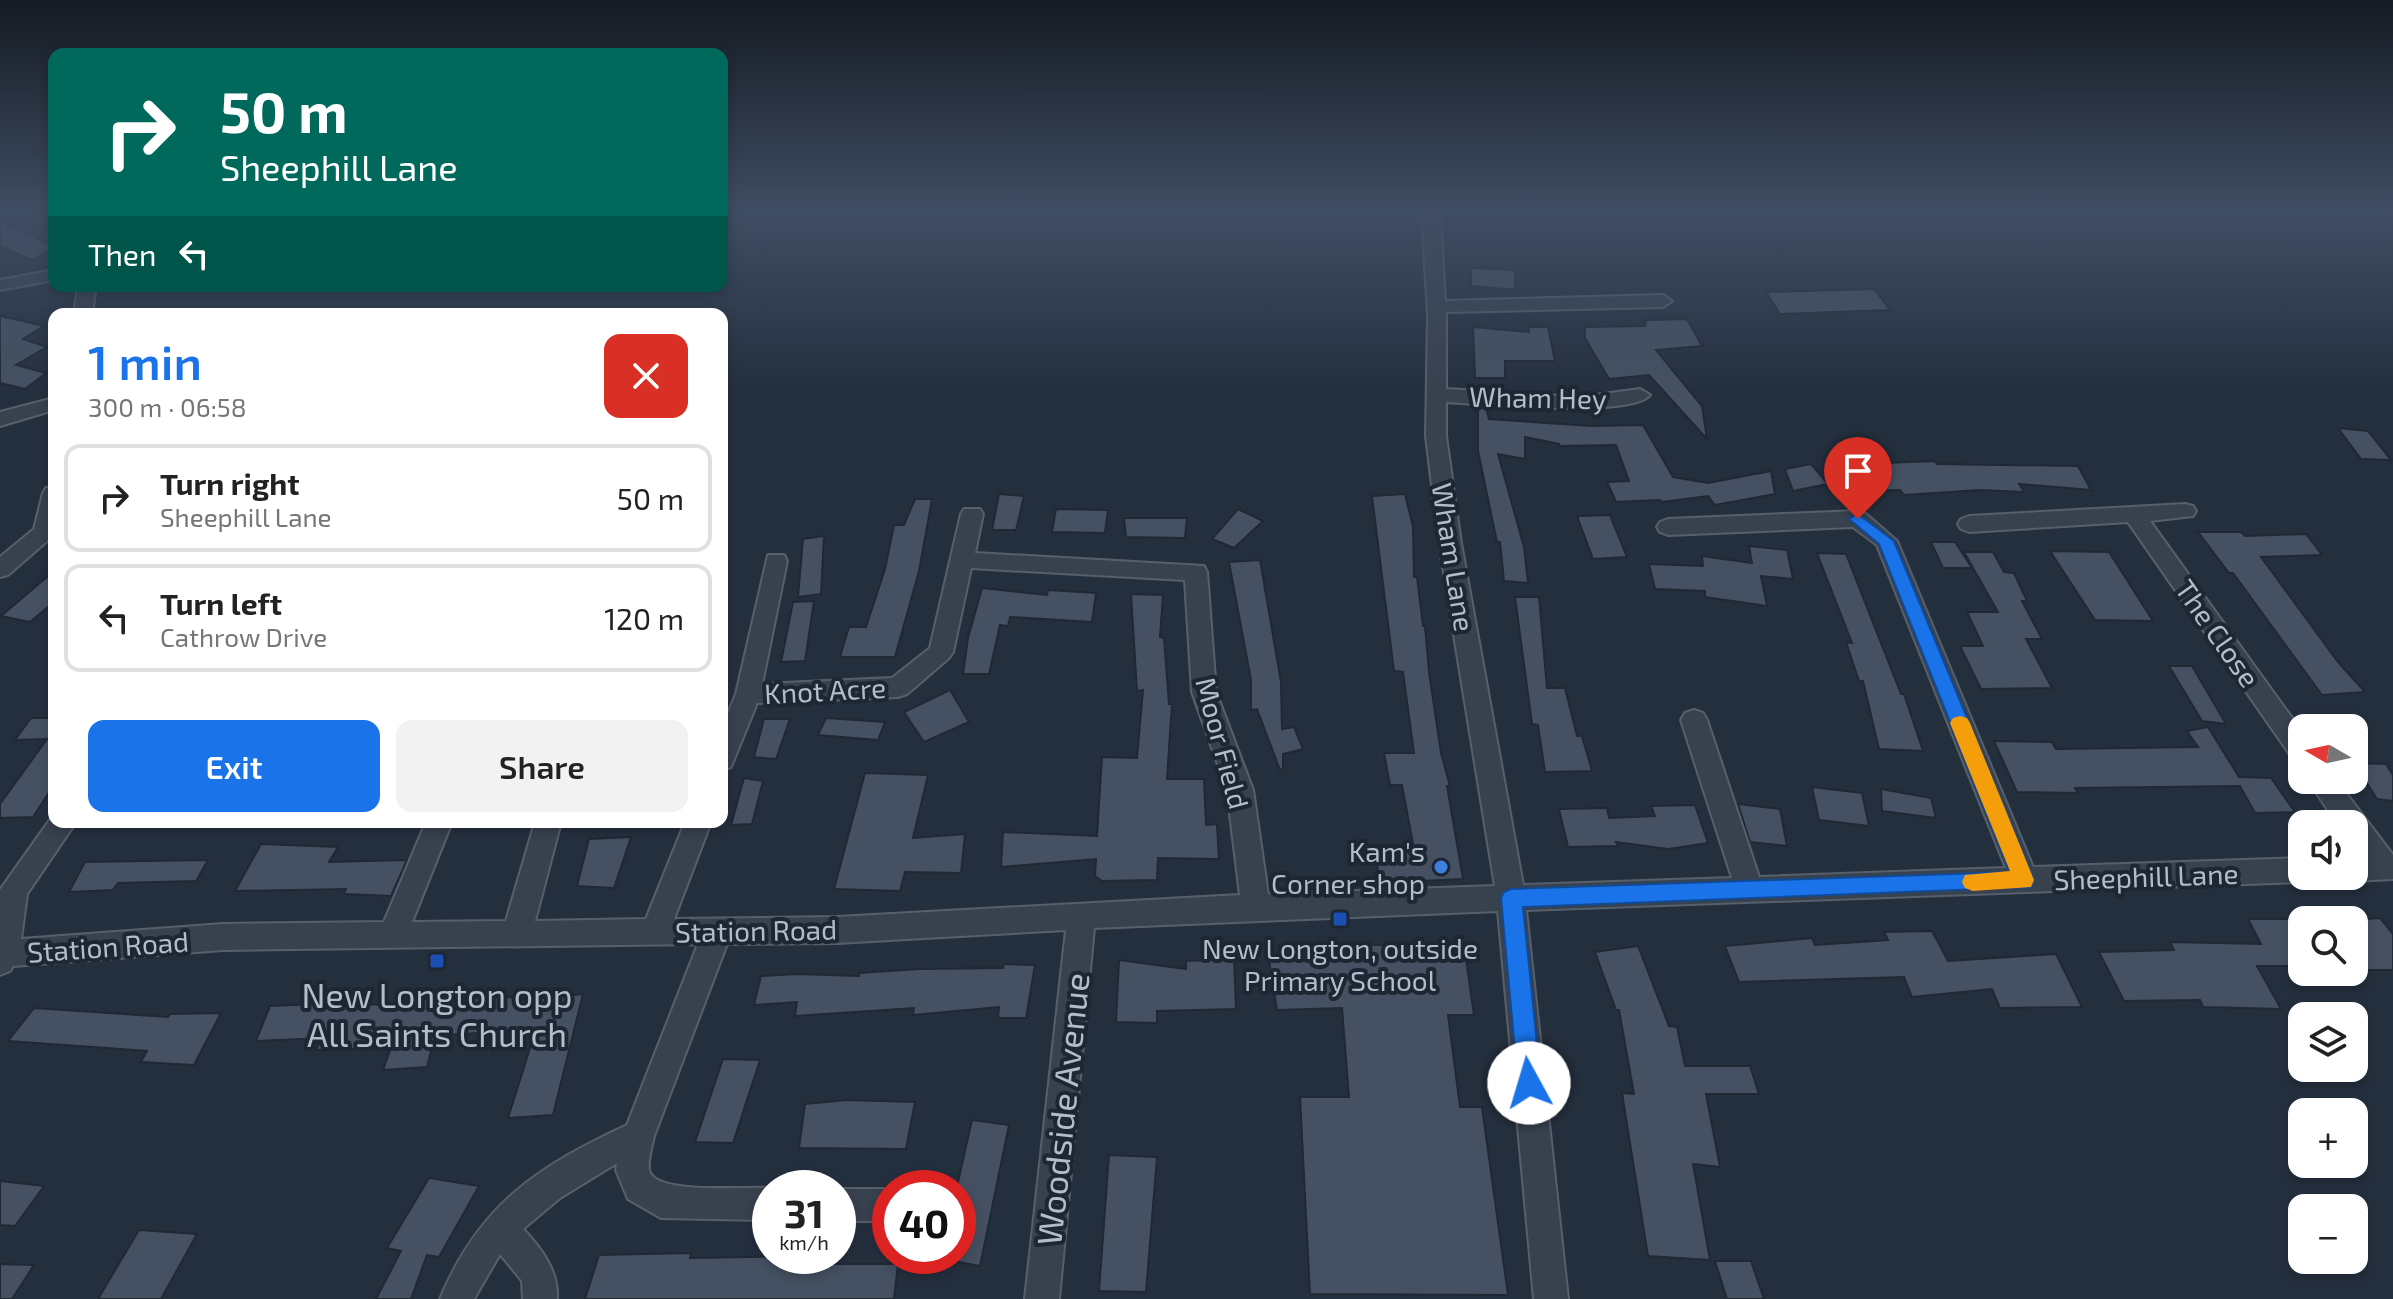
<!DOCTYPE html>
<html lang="en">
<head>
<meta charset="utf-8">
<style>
  :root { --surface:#fff; --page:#f2f2f2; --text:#222; --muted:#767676; --line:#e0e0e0; --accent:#1a73e8 }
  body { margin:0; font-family:"Exo 2",sans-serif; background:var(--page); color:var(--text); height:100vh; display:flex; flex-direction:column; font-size:30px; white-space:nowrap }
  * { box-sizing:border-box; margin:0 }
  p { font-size:26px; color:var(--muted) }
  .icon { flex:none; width:44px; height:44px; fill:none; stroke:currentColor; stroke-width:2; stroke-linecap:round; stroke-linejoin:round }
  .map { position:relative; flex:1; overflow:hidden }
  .panel { position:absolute; left:48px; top:308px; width:680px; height:520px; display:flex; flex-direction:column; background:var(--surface); border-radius:16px; box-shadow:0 4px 12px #0003 }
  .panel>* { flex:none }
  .banner { position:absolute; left:48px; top:48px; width:680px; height:244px; border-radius:16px; box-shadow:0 4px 12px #0003; background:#00695c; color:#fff; overflow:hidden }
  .needle { width:52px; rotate:279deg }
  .tools { position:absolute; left:2288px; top:714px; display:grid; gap:16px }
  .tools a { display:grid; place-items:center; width:80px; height:80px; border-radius:16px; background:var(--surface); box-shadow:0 4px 12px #0003; font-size:40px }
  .speed { position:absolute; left:752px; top:1170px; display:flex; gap:16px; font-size:40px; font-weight:700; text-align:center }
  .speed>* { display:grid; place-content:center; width:104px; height:104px; border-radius:50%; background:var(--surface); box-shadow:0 4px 12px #0003; line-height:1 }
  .speed small { font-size:20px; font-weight:400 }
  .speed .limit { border:12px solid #d22; background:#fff; color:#111 }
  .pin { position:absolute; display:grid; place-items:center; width:68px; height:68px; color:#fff; margin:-82px -34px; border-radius:50% 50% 50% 0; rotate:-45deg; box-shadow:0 0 8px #0007 }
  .pin .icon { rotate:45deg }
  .me { position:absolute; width:88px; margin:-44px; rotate:354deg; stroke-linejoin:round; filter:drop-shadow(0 0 6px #0008) }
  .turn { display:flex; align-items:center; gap:28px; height:168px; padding:0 40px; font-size:36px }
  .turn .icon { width:104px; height:104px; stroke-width:2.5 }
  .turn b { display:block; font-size:56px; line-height:68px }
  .then { display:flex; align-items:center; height:76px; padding:0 40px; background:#0003; gap:16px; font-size:30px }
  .round { display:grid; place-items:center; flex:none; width:84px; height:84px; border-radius:16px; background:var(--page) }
  .overview { display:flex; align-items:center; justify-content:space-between; height:136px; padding:0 40px }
  h1 { font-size:48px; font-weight:600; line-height:60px; color:var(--accent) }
  .primary-button { display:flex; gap:16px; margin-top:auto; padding:16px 40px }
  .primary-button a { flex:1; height:92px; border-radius:16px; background:var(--accent); color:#fff; font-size:32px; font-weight:600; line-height:92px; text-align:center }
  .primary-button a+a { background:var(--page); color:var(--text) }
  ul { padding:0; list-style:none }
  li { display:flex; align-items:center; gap:24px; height:108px; margin:0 16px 12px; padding:0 24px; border:4px solid var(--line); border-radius:16px }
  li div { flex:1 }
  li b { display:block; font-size:30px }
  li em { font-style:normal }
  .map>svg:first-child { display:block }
  .building { fill:#455162; stroke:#1f2835; stroke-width:2 }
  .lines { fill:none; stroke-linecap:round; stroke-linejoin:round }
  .minor-casing { stroke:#565f6c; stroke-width:4 }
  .minor { fill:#38414e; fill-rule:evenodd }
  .route { fill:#1a73e8; stroke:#114b97; stroke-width:2 }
  .slow { fill:#f59e0b }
  .shop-dot { fill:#3f7fe0; stroke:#1d2633; stroke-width:3 }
  .transit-dot { fill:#1a4fb4; stroke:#1d2633; stroke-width:3 }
  .labels { text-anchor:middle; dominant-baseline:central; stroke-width:8; stroke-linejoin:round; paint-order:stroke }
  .street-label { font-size:28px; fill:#b4bcc9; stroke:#1d2633 }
  .poi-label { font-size:28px; fill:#b4bcc9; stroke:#1d2633; text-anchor:end }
  .near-poi-label { font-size:34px; fill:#b4bcc9; stroke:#1d2633 }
  .near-street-label { font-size:34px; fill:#b4bcc9; stroke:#1d2633 }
</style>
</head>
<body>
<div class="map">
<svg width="2393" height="1299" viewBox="0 0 2393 1299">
  <rect width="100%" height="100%" fill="#242f3e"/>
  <g class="building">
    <polygon points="0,222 54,246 54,249 32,260 0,246"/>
    <polygon points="1471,268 1515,270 1515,290 1471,286"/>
    <polygon points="1874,289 1890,310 1780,314 1766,292"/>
    <polygon points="0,316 44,326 23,339 47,347 16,365 46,373 25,389 0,383"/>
    <polygon points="1687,319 1702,346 1656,350 1702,406 1707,439 1649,375 1609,379 1585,338 1585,327 1645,326 1646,320"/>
    <polygon points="1473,327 1529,332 1528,327 1548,327 1555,361 1505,361 1505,378 1475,378"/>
    <polygon points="1478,407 1486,408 1489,419 1591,426 1643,425 1673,477 1708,483 1771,471 1775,494 1715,505 1708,496 1662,502 1660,500 1616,502 1607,482 1629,481 1616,445 1560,446 1559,444 1525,437 1525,459 1498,454 1524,547 1528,583 1504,581 1500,542 1497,542 1478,451"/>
    <polygon points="2338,428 2368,431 2391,460 2361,459"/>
    <polygon points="1935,461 1937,464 2078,466 2091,490 2019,484 2024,492 1980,490 1904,495 1900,490 1847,492 1835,472 1886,466 1884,463"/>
    <polygon points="1811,464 1828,484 1793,491 1785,469"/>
    <polygon points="999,494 1024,496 1016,530 992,530"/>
    <polygon points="1405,494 1413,527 1414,577 1417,577 1423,626 1425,626 1429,672 1441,753 1450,786 1447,786 1463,879 1380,883 1375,853 1414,849 1402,785 1390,785 1384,753 1414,753 1403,672 1394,671 1372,496"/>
    <polygon points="915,499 932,499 919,571 895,657 840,657 849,627 866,627 885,569 894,525 904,525"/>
    <polygon points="1056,509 1108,510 1105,533 1052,532"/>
    <polygon points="1238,509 1263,521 1234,548 1212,539"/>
    <polygon points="1610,515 1627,557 1593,559 1577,516"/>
    <polygon points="1124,518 1187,518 1185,538 1126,537"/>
    <polygon points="2198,532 2241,532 2245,536 2306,534 2322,555 2261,557 2338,662 2365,692 2322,695 2233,573 2229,573"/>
    <polygon points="824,536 821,594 798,597 803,539"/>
    <polygon points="1931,542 1955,542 1972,568 1943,568"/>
    <polygon points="1749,546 1787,550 1793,579 1761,576 1767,606 1705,597 1705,591 1655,589 1649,564 1703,566 1702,556 1752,563"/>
    <polygon points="2050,551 2109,552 2153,621 2095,620"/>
    <polygon points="1964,552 1993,552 2004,572 2014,573 2027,601 2022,601 2042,639 2026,639 2052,688 1981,689 1960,646 1983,646 1967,612 1998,612"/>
    <polygon points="1817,553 1846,554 1901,694 1904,694 1923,751 1879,749 1863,681 1859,681 1846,642 1852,643"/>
    <polygon points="1260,560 1281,682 1282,729 1294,727 1303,749 1283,754 1283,769 1280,770 1257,709 1251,710 1251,680 1229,562"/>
    <polygon points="54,571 54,602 30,622 1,616"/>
    <polygon points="982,588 1047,595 1048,590 1096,593 1092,622 1010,617 1008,626 1000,625 989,674 963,674 968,638"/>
    <polygon points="1131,594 1163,595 1160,637 1164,638 1169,704 1172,704 1167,779 1204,779 1206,825 1217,824 1219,859 1158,858 1157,880 1102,881 1095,876 1096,859 1001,867 1003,832 1097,836 1102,757 1137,758 1143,690 1137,691"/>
    <polygon points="1515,597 1539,597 1547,688 1565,688 1577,736 1582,736 1592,771 1545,772 1538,725 1532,724"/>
    <polygon points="814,601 805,661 781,662 793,602"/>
    <polygon points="2169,666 2192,666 2226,724 2202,721"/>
    <polygon points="950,690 969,722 924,742 904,712"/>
    <polygon points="31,718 54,718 54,785 33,817 0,818 0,804 47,739 15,740"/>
    <polygon points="826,718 885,722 878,740 818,735"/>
    <polygon points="764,719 790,719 776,759 754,757"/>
    <polygon points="2208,727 2239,777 2271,778 2295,812 2255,813 2240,786 2075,788 2078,793 2017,792 1994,741 2052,742 2056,749 2198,747 2187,731"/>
    <polygon points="2354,763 2386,764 2393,775 2393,801 2377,799"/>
    <polygon points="865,773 928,775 913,838 965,834 961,873 905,872 900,891 834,889"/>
    <polygon points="744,778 763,781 752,824 731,825"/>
    <polygon points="1812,787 1862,793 1869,826 1819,820"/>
    <polygon points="1881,789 1931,798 1936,818 1882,811"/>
    <polygon points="1738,804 1780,809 1787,846 1750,842"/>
    <polygon points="1695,805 1708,843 1668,849 1616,842 1618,846 1568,847 1559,809 1607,808 1609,818 1655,816 1651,806"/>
    <polygon points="631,837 614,888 577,886 589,839"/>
    <polygon points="261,844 338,847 329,862 407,860 391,896 344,894 346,889 235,891"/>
    <polygon points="208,860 196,881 118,883 113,890 69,892 85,862"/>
    <polygon points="2380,918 2393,934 2393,970 2362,970 2354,959 2354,920"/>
    <polygon points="2248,919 2302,919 2302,966 2257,966 2281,1009 2203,1007 2200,1000 2124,1001 2099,952 2174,950 2170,942 2261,944"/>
    <polygon points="1932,931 1948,961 2056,954 2082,1007 2000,1008 1992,989 1912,997 1904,977 1739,982 1725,946 1812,938 1815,945 1888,940 1884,932"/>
    <polygon points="1338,945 1464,945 1474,1015 1448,1015 1460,1107 1482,1107 1508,1295 1310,1294 1300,1097 1349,1097 1342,1008 1277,1010 1269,960 1338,952"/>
    <polygon points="1638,946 1669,1026 1677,1027 1685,1066 1750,1066 1759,1094 1706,1094 1720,1167 1693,1164 1710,1260 1648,1256 1622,1093 1634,1094 1619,1010 1616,1010 1595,952"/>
    <polygon points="1234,959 1236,1009 1157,1011 1157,1023 1116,1022 1119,960 1186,969 1186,961"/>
    <polygon points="1004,964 1035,965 1026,1018 998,1018 999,1007 913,1015 914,1008 795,1016 797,1002 754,1005 761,976 796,974 859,976 859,973 919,969 1003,968"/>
    <polygon points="583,994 553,1115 508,1118 536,1029 435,1036 427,1067 383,1070 391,1048 316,1050 322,1038 256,1041 270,1006 340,1003 407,1006 409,1000 514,997 513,1001"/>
    <polygon points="34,1008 168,1017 170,1014 221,1013 194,1065 141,1062 147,1051 8,1041"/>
    <polygon points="723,1059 760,1060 733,1143 695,1142"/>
    <polygon points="847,1100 915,1102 906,1149 799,1148 805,1104"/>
    <polygon points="972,1120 1009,1125 980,1266 958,1262 958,1182"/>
    <polygon points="1109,1155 1157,1157 1146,1292 1099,1291"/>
    <polygon points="429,1178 479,1186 439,1257 427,1255 411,1299 376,1299 401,1251 387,1248"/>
    <polygon points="0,1181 44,1186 15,1226 0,1225"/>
    <polygon points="139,1230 197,1234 161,1299 98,1299"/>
    <polygon points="691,1253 690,1258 799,1256 798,1264 898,1264 894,1299 585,1299 599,1255"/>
    <polygon points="1715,1261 1751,1261 1764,1299 1727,1299"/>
    <polygon points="0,1264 34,1265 12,1299 0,1299"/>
  </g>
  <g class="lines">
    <g class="minor-casing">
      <g id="minor">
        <path d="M 1422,212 L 1440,212 L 1445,301 L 1663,295 L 1672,301 L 1663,307 L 1446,312 L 1446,389 L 1580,397 L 1640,389 L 1650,395 C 1631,418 1481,404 1446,402 L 1446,436 L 1461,543 L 1523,885 L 1732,878 L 1681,720 L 1685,713 L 1694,710 L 1703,713 L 1707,720 L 1759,877 L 2006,868 L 1877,545 L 1853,527 L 1668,535 L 1660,532 L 1657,527 L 1660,522 L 1668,519 L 1858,511 L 1866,514 L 1897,541 L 2033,867 L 2302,858 L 2302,876 L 2313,876 L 2312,878 L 2302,882 L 1526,910 L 1568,1299 L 1534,1299 L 1498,911 L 1094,928 L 1059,1299 L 1025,1299 L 1066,930 L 837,943 L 727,944 L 654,1136 C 652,1146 646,1164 650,1173 C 662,1195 746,1186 771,1188 L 770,1220 L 661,1218 L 628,1199 L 616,1170 L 617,1163 L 560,1198 L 523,1229 C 541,1248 559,1271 557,1299 L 523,1299 L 522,1281 L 500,1254 L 474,1299 L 440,1299 C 479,1205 537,1167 627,1125 L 698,944 L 223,950 L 13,966 L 10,971 L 0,975 L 0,890 L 54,814 L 54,822 L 76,822 L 27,894 L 21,939 L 223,924 L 384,922 L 426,822 L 452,822 L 412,922 L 506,921 L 535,822 L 561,822 L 535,921 L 646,919 L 685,822 L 711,822 L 674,919 L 837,917 L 1240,895 L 1227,790 L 1192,692 L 1185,580 L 971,568 L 953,652 L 949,658 L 907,694 L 898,697 L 757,703 L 731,767 L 722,770 L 722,728 L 736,694 L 768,555 L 784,555 L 787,561 L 762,684 L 892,678 L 930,648 L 961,514 L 964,509 L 980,509 L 983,514 L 975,553 L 1204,566 L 1207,572 L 1216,692 L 1253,790 L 1268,894 L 1495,886 L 1439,543 L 1426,436 L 1428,316 Z"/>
        <polygon points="54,270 54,280 0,290 0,280"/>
        <polygon points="78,286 96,286 92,314 74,314"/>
        <polygon points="54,398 54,410 0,426 0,412"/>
        <polygon points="54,486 54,535 8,575 0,577 0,557 34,529 43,493 46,488"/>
        <polygon points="2185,504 2193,506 2196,511 2193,516 2150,521 2302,732 2302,762 2293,759 2128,522 1969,532 1961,529 1958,524 1961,519 1969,516"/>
        <polygon points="2308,780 2336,780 2393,855 2393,879 2354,881 2344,877 2354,876 2354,857 2360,857 2354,848 2354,824 2337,824"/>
        <rect x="838" y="1189" width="52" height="32"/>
      </g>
    </g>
    <use href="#minor" class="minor"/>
  </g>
  <linearGradient id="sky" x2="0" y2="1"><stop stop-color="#141a22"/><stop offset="0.54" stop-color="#3f4d63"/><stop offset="1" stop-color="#3f4d63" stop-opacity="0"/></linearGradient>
  <rect width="2393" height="394" fill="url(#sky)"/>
  <polygon class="route" points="1858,514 1894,541 2034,880 2031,887 1523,907 1541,1083 1538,1091 1529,1095 1521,1091 1518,1083 1501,898 1504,892 1511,889 2010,872 1879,544 1849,519"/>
  <polygon class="slow" points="1960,716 1967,718 1970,723 2034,880 2031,887 1973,891 1965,888 1962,882 1965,875 2010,871 1950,723 1953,718"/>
  <circle class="shop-dot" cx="1441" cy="867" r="8"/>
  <g class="transit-dot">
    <rect x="1332" y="911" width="16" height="16" rx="4"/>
    <rect x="429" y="953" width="16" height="16" rx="4"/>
  </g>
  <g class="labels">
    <g class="street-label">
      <text transform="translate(1538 397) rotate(1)">Wham Hey</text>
      <text transform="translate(1454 557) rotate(81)">Wham Lane</text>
      <text transform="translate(2218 633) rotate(55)">The Close</text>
      <text transform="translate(825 690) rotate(-3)">Knot Acre</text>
      <text transform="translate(1223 743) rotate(75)">Moor Field</text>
      <text transform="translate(2146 876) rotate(-2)">Sheephill Lane</text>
      <text transform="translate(756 930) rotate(-1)">Station Road</text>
      <text transform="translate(108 946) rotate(-4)">Station Road</text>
    </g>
    <g class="poi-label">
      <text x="1425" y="851">Kam's<tspan x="1425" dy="32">Corner shop</tspan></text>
      <text x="1340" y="948" text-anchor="middle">New Longton, outside<tspan x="1340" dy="32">Primary School</tspan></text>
    </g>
    <g class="near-poi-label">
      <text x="437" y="994">New Longton opp<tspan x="437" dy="39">All Saints Church</tspan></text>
    </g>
    <g class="near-street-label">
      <text transform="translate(1062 1109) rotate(-84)">Woodside Avenue</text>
    </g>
  </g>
</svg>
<div class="tools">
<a><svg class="needle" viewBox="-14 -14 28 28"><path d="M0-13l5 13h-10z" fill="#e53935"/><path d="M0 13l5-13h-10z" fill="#767676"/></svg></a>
<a><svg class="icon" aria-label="sound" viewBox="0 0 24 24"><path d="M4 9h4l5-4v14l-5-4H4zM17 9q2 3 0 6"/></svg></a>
<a><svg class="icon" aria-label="search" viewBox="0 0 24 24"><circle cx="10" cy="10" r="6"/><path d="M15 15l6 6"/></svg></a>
<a><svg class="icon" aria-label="layers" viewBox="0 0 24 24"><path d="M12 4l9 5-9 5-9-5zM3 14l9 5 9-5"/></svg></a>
<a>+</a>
<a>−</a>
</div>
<div class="speed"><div>31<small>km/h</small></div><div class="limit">40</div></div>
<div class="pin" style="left:1858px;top:519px;background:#d93025"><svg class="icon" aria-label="arrive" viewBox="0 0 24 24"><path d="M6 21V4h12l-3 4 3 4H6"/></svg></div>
<svg class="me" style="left:1529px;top:1083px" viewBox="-20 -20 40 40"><circle r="19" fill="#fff"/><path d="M0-13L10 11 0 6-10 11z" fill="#1a73e8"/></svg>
<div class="banner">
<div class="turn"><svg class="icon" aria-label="right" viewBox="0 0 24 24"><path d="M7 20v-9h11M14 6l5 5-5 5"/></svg><div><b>50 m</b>Sheephill Lane</div></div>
<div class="then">Then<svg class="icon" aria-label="left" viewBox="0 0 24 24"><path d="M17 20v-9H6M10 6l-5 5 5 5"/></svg></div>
</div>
<section class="panel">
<div class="overview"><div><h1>1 min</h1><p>300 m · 06:58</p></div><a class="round" style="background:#d93025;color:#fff"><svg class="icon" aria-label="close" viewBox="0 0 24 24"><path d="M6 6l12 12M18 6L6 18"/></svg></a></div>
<ul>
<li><svg class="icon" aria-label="right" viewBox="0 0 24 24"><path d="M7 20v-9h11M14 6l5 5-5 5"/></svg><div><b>Turn right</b><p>Sheephill Lane</p></div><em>50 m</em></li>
<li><svg class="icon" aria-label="left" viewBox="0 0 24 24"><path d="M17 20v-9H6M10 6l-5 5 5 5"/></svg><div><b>Turn left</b><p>Cathrow Drive</p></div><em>120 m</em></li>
</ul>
<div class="primary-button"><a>Exit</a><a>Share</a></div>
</section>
</div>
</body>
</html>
